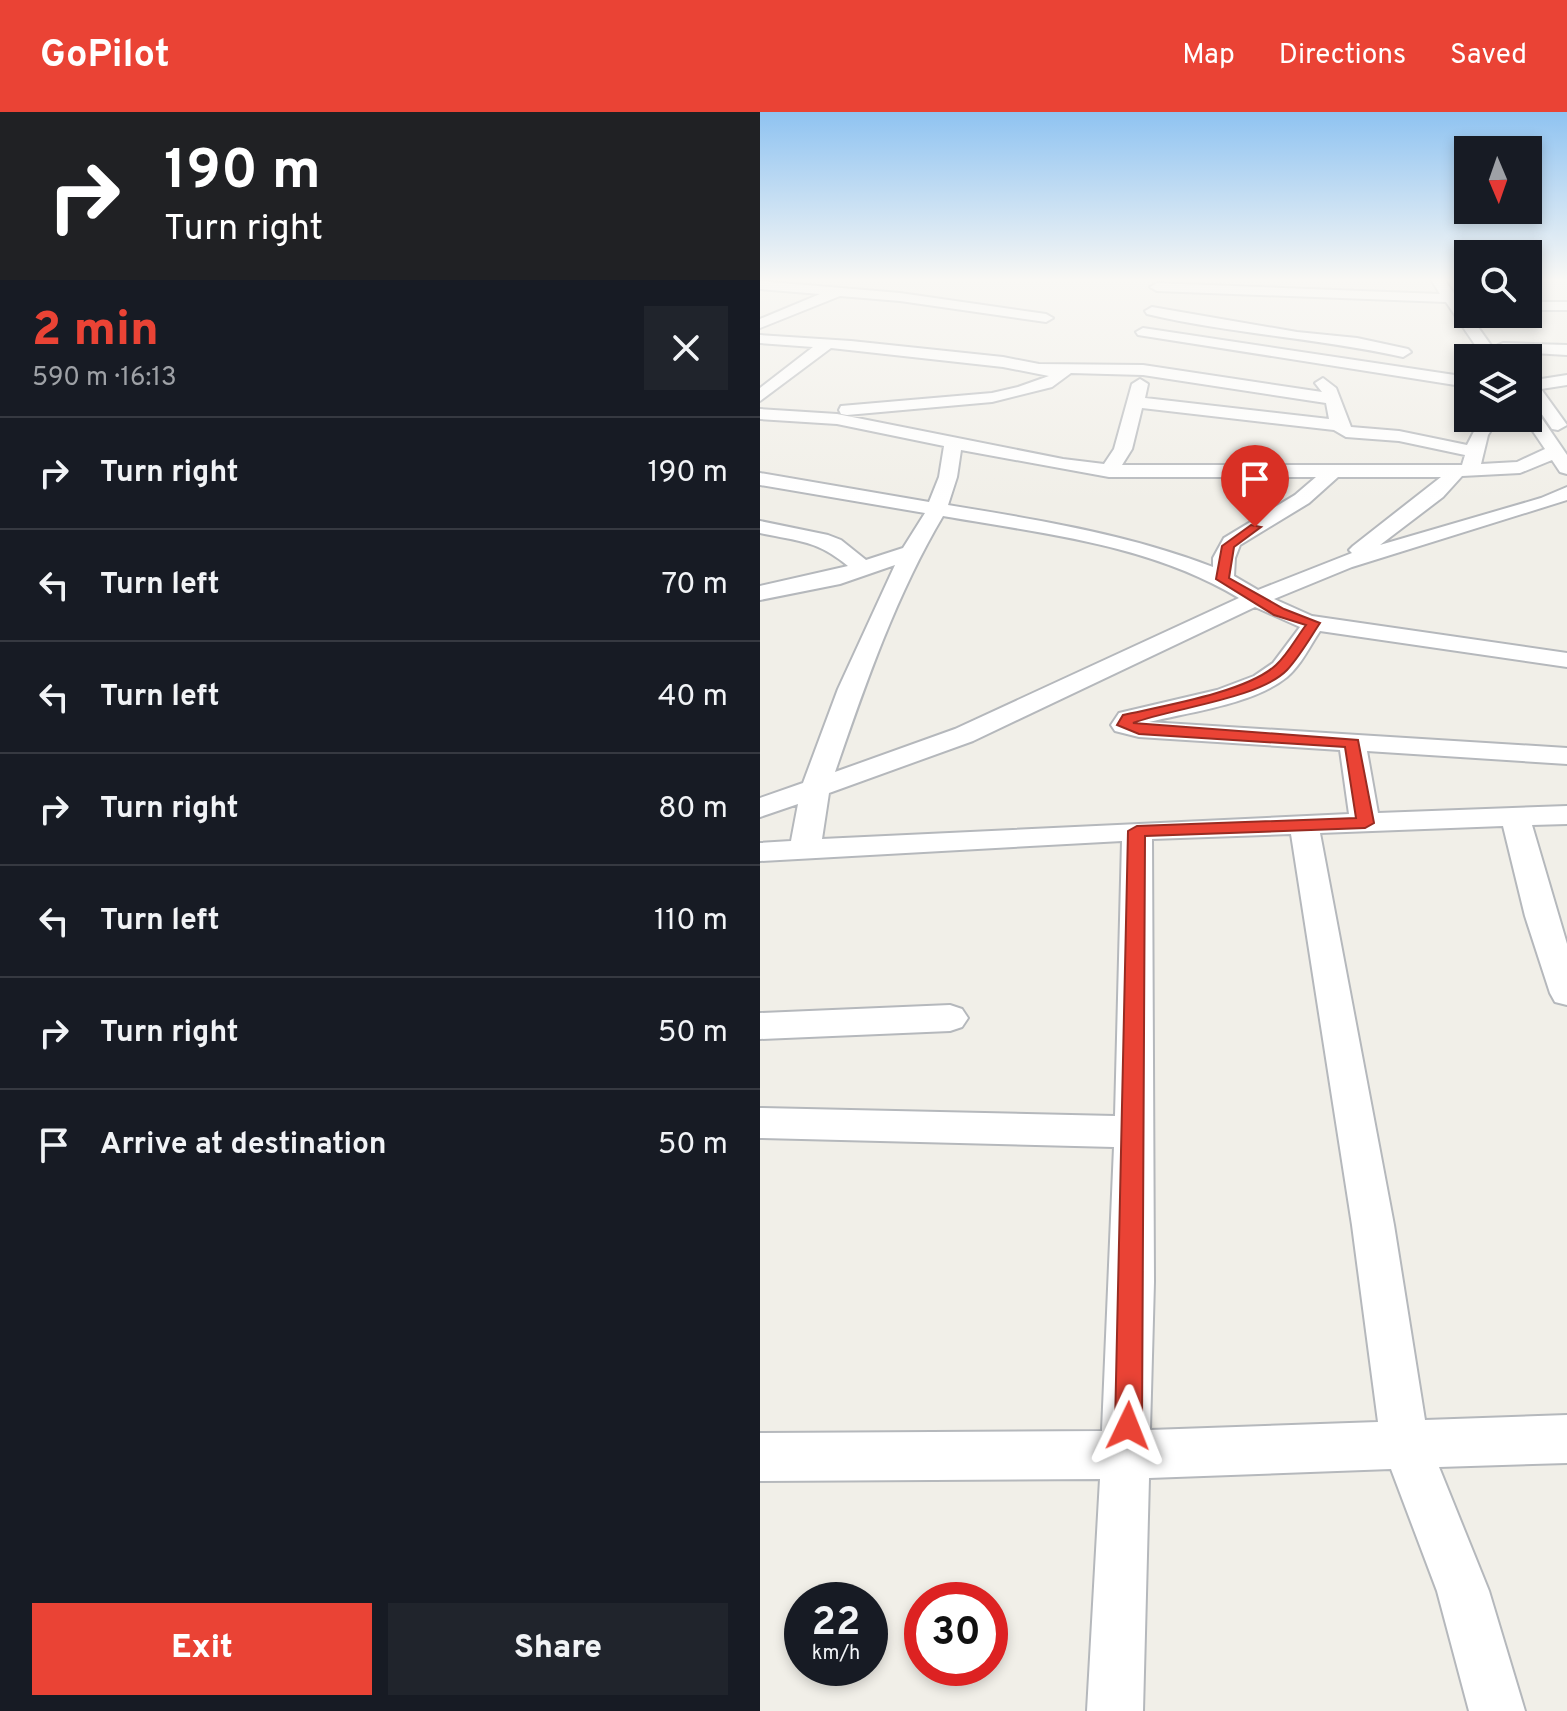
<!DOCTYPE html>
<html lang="en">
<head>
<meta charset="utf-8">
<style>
  :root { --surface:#171b24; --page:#20242c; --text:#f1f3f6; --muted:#9ea1a6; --line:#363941; --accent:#ea4335 }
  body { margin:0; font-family:Overpass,sans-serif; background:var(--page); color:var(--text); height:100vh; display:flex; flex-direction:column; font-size:30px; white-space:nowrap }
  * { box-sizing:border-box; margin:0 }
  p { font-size:26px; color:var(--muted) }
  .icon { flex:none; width:44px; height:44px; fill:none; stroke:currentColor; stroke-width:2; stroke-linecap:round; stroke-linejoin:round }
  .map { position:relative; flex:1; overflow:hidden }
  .side { display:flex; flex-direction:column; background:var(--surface); width:760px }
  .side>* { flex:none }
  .top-card { background:#202124; color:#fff; overflow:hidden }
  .needle { width:52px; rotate:178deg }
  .buttons { position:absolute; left:694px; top:24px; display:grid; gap:16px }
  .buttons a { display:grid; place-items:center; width:88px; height:88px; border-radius:0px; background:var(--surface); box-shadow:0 4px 12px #0003; font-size:40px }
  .speed { position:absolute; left:24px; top:1470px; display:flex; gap:16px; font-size:40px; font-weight:700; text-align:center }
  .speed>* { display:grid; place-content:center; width:104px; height:104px; border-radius:50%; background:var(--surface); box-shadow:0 4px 12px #0003; line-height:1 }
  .speed small { font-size:20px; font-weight:400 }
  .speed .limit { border:12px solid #d22; background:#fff; color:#111 }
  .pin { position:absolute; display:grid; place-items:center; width:68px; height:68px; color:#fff; margin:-82px -34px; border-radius:50% 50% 50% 0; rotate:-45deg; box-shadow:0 0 8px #0007 }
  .pin .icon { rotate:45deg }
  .me { position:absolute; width:88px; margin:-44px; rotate:2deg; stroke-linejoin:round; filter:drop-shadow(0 0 6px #0008) }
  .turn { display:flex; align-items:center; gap:28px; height:168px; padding:0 32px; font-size:36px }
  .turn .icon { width:104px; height:104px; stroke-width:2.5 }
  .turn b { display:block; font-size:56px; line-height:68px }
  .round { display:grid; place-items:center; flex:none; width:84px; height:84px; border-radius:0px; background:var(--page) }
  .overview { display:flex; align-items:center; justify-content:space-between; height:136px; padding:0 32px }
  h1 { font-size:48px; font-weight:800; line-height:60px; color:var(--accent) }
  .action { display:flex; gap:16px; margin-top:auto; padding:16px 32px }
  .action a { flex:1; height:92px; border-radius:0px; background:var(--accent); color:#fff; font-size:32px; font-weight:800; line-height:92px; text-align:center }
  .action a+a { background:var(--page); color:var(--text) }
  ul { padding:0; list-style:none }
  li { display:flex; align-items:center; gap:24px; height:112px; padding:0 32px; border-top:2px solid var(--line) }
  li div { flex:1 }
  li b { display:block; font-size:30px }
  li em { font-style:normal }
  header { display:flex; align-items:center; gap:48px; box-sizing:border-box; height:112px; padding:0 40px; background:var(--accent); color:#fff }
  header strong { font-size:38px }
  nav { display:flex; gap:44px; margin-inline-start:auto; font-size:28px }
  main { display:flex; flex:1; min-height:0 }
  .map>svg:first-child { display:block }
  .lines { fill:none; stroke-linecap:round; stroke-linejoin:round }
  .minor-casing { stroke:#b5b8bc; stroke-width:4 }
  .minor { fill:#fff; fill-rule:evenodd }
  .route { fill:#ea4335; stroke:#982c22; stroke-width:2 }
</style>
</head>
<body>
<header>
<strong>GoPilot</strong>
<nav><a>Map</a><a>Directions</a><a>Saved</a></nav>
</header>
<main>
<section class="side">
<div class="top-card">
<div class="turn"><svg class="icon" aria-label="right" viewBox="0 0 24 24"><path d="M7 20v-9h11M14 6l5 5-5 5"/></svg><div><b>190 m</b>Turn right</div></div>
</div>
<div class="overview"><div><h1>2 min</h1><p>590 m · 16:13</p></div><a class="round"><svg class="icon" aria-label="close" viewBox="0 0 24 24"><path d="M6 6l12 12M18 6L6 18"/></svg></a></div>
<ul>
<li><svg class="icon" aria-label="right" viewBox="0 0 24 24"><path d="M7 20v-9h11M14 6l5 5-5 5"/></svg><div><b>Turn right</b></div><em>190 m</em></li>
<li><svg class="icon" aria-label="left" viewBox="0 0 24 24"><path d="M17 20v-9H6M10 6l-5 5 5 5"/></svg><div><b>Turn left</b></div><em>70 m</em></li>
<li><svg class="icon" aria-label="left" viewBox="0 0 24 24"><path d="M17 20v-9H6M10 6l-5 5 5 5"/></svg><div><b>Turn left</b></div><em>40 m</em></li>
<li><svg class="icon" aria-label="right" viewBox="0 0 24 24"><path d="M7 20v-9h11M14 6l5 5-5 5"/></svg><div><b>Turn right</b></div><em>80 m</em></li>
<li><svg class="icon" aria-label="left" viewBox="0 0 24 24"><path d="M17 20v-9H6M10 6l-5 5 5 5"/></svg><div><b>Turn left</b></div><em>110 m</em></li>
<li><svg class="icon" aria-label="right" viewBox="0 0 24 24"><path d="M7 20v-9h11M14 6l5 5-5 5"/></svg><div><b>Turn right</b></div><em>50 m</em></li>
<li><svg class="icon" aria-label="arrive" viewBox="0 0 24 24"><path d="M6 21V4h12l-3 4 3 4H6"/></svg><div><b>Arrive at destination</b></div><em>50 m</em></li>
</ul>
<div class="action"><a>Exit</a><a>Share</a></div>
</section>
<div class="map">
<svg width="807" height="1599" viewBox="0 0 807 1599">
  <rect width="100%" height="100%" fill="#f1efe8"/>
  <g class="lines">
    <g class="minor-casing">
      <g id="minor">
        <polygon points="673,166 683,166 740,246 724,246 686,190 397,179 390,175 397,171 680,182 672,169"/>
        <polygon points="0,169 140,181 286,202 293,206 286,210 140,189 80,184 0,216 0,207 60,182 0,177"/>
        <rect x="768" y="190" width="39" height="8"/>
        <path d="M 392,195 L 537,220 L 597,226 L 648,237 L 651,240 L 643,245 C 559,226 471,222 387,202 L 385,199 Z"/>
        <polygon points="383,216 708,265 708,275 378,223 376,220"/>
        <path d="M 0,223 L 91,229 L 243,245 L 279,252 L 383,253 L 562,280 L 555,271 L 563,266 L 576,276 L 591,315 L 639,319 L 707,333 L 721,306 L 739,306 L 728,323 L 721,352 L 757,350 L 785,337 L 764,306 L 768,306 L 768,294 L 774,295 L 807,343 L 807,362 L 800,360 L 792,348 L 760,361 L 702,364 L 683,385 L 620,433 L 781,386 L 807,375 L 807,388 L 592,455 L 514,487 L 552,504 L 807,541 L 807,555 L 560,519 C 550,534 541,553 527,565 C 494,592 430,600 389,610 L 807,636 L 807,652 L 607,639 L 618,701 L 807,694 L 807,712 L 772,713 L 807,832 L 807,893 L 795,890 L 790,881 L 765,804 L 743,714 L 560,721 L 634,1113 L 665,1308 L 807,1303 L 807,1351 L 679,1355 L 729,1479 L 765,1599 L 709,1599 L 677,1479 L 631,1357 L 389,1366 L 383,1599 L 327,1599 L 340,1367 L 0,1369 L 0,1321 L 342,1319 L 354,1035 L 0,1026 L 0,996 L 355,1004 L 362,729 L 0,749 L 0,731 L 31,729 L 38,692 L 0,705 L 0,686 L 43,671 L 78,577 L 135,453 L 80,472 L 0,488 L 0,474 L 88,454 C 57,428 38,429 0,421 L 0,409 L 68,423 L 81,428 L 106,448 L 143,436 L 165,401 L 0,373 L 0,361 L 169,390 L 179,365 L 184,334 L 77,312 L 0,307 L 0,297 L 77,302 L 303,347 L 344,352 L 354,337 L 372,272 L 380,267 L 388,272 L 385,286 L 569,307 L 566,291 L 383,263 L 311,261 L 292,275 L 232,290 L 87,303 L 81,302 L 79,298 L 81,294 L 232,281 L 258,275 L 289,264 L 243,255 L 71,236 L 0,289 L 0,276 L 53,235 L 0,231 ZM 382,296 L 574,318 L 586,325 L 639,329 L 705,343 L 702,353 L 362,353 L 372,337 ZM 201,338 L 349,365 L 556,365 L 535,383 L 464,426 L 453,446 L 453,455 C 367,422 279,408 188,393 L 197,365 ZM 578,365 L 681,365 L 593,434 L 589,438 L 592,441 L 498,478 L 474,464 L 475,446 L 480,433 L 549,391 ZM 183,404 C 284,422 389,432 479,486 L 195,617 L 75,660 C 105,573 136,483 183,404 ZM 495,495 L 540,515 L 513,551 L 494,564 L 457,578 L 359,601 L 351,613 L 355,619 L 379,625 L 580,638 L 589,702 L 62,727 L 69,681 L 213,629 ZM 531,722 L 592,1113 L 618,1310 L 390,1318 L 394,1170 L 392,727 Z"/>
        <polygon points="743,231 807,233 807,243 738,239 738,233"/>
        <polygon points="807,263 807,273 781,277 807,313 798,318 792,317 768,282 768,265 775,268"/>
        <polygon points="190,893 202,897 208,906 202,915 190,919 0,927 0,901"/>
      </g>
    </g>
    <use href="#minor" class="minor"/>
  </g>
  <linearGradient id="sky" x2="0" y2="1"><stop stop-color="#8fc3f1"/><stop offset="0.43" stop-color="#f9f8f5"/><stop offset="1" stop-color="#f9f8f5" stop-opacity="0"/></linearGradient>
  <rect width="807" height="390" fill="url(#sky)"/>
  <path class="route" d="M 491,413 L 501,415 L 474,435 L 469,466 L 524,497 L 560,511 C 550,526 540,544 527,558 C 499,587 412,596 373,611 L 598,628 L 614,711 L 605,716 L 385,724 L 382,1314 L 378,1324 L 368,1328 L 359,1324 L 355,1314 L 368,719 L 377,714 L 596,706 L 585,635 L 379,622 L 357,613 L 363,603 C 403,594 487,580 516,553 C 528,542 536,526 546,513 L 514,503 L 456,467 L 462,434 Z"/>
</svg>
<div class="buttons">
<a><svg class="needle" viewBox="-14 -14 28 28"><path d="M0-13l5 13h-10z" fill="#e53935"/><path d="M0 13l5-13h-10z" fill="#9ea1a6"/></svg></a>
<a><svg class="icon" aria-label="search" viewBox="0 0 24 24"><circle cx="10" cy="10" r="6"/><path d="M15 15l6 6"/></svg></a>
<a><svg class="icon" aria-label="layers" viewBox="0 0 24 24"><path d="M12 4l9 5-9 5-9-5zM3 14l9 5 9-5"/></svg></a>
</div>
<div class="speed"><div>22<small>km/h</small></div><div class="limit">30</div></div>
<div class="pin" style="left:495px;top:415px;background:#d93025"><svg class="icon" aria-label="arrive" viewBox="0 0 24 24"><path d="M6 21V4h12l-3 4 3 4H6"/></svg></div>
<svg class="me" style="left:368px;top:1314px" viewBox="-20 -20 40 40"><path d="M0-17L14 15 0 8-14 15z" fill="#ea4335" stroke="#fff" stroke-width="4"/></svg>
</div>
</main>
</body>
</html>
